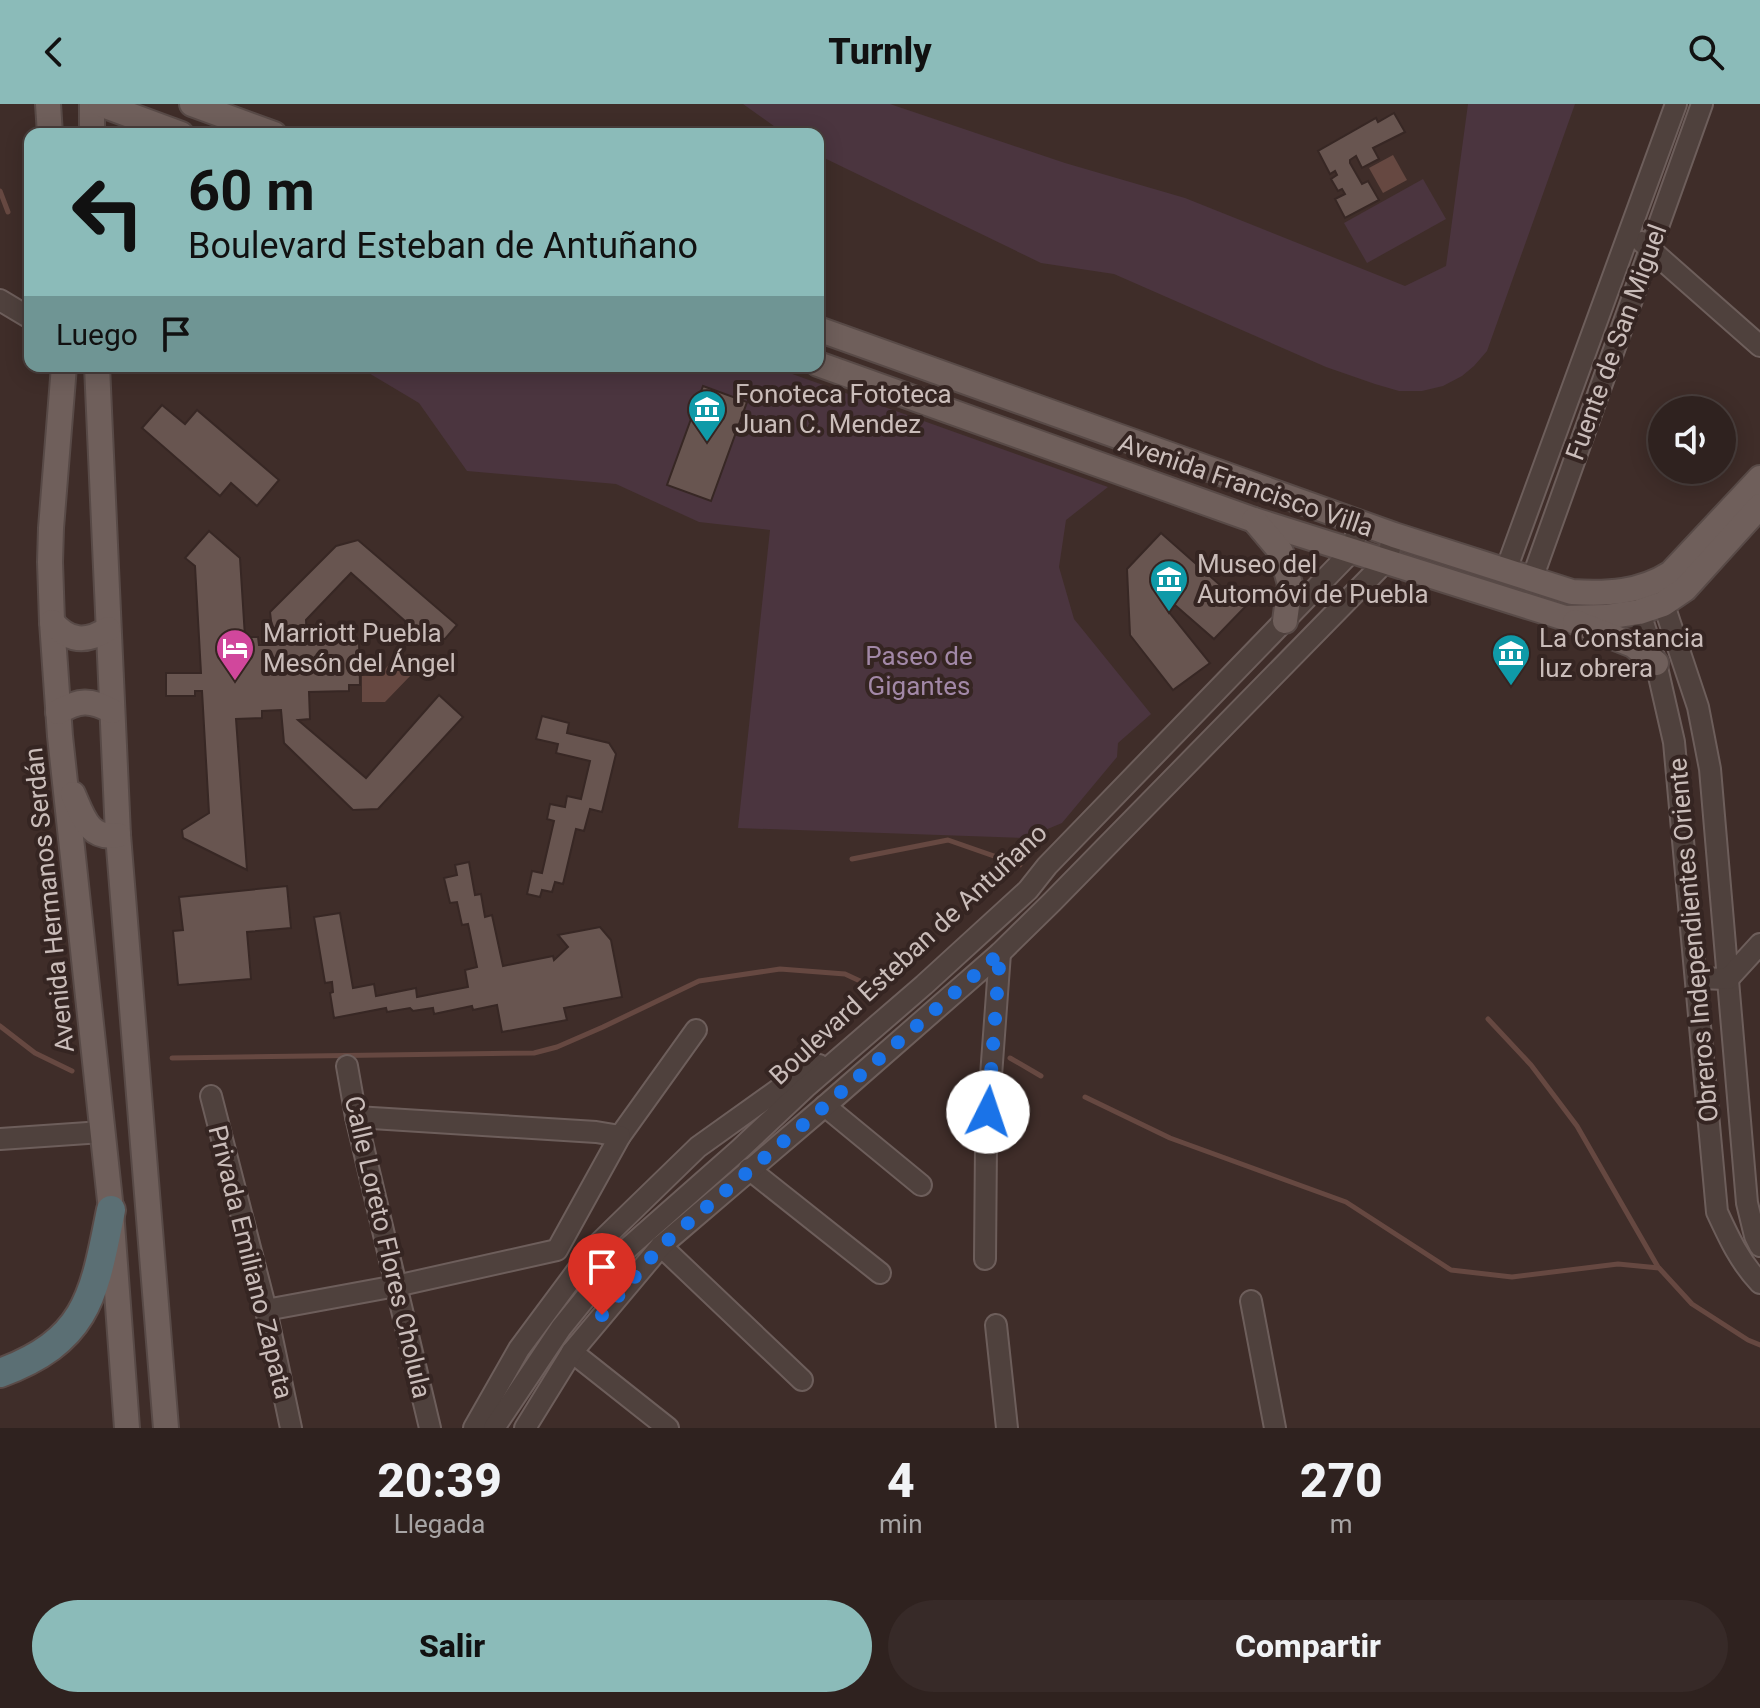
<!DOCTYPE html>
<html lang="es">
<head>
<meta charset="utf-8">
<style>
  :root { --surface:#2f221f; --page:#372a28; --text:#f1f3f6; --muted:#a7a4a4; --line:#4a3f3d; --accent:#8bbbb9 }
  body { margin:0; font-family:Roboto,sans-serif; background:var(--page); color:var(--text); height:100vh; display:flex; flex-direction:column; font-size:30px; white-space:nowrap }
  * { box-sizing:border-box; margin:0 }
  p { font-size:26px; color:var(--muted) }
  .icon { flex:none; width:44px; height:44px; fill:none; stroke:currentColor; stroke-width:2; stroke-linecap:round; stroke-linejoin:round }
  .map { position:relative; height:1324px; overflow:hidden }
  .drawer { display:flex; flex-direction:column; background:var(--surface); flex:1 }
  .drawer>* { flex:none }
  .hud { position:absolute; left:24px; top:24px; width:800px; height:244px; border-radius:16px; box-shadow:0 4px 20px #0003,0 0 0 2px var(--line); background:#8bbbb9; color:#111; overflow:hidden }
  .controls { position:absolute; left:1648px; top:292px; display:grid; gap:16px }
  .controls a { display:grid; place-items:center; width:88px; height:88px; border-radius:50%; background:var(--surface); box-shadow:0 4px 20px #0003,0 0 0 2px var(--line); font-size:40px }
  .pin { position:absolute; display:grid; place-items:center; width:68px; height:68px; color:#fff; margin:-82px -34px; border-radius:50% 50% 50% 0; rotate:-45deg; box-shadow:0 0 8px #0007 }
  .pin .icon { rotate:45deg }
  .me { position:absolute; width:88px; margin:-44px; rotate:4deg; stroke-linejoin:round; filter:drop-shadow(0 0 6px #0008) }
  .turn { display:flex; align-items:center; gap:28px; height:168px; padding:0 32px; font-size:36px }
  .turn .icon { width:104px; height:104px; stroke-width:2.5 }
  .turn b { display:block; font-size:56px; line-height:68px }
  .then { display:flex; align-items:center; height:76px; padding:0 32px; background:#0003; gap:16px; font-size:30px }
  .eta { display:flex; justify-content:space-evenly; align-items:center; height:136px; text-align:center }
  .eta b { font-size:48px; font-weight:800; line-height:56px }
  .primary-button { display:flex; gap:16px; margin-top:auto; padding:16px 32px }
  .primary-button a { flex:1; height:92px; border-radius:48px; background:var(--accent); color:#111; font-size:32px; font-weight:800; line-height:92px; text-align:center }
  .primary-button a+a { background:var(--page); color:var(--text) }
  header { display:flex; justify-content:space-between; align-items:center; height:104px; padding:0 32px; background:var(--accent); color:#111; font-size:36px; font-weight:800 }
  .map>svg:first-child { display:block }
  .green { fill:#4b353f }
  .water { fill:#664841 }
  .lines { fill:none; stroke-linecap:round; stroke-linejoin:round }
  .stream { stroke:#664841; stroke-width:5 }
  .building { fill:#685550; stroke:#372724; stroke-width:2 }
  .minor-casing { stroke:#6d5e5b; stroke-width:24 }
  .major-casing { stroke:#584a47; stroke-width:28 }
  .highway-casing { stroke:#5a4b48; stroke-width:32 }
  .minor { stroke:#4f413d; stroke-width:20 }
  .major { stroke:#6f5f5b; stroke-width:24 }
  .highway { stroke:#5b6f74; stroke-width:28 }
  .route { stroke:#1a73e8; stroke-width:14; stroke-dasharray:0 25.2 }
  .labels { text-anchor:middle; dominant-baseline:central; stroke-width:8; stroke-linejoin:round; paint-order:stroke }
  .street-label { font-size:26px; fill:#cabdba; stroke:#352522 }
  .poi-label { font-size:26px; fill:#cabdba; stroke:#352522; text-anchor:start }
  .park-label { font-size:26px; fill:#a288a7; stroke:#352522 }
</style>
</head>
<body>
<header><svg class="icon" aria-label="back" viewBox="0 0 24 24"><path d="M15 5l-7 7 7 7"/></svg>Turnly<svg class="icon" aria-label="search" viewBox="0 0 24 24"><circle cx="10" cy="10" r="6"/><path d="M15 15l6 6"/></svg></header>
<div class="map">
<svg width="1760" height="1324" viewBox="0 0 1760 1324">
  <rect width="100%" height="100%" fill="#3f2d29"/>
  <g class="green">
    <polygon points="743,0 890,0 1065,59 1185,94 1405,182 1446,162 1468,0 1575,0 1487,247 1474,262 1462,272 1443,282 1422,287 1399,287 1375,280 1326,263 1114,170 1041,159 818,51 818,30 785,30"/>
    <polygon points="1423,75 1446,115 1367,159 1344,119"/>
    <polygon points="357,262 770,262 1108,383 1066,416 1059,463 1074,515 1151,610 1118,639 1117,653 1062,719 1026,734 738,724 770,426 699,418 616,380 467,367 419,299"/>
  </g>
  <g class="water">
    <polygon points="1393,51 1407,76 1383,89 1369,64"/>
    <polygon points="395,554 412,570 385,598 362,598 362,572 379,572"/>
  </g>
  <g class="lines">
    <g class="stream">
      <polyline points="0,87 8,108"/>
      <polyline points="852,755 948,736 1020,761"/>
      <polyline points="1488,915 1531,961 1577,1022 1658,1163"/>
      <polyline points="0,922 35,949 72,967"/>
      <polyline points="172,954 534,949 557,943 603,923 699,877 780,865 845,870 860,877"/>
      <polyline points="1010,954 1041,972"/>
      <polyline points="1085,993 1170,1034 1346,1098 1451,1166 1512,1173 1618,1160 1659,1164 1692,1200 1748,1236 1760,1241"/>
    </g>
  </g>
  <g class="building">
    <polygon points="1394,9 1405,28 1373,44 1379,55 1362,64 1356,52 1350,56 1350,59 1362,80 1368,77 1379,96 1345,114 1335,95 1345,90 1342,85 1338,87 1331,75 1337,71 1335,67 1330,70 1318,47 1376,14 1378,18"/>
    <polygon points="703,282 747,298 711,397 667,381"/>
    <polygon points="162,301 185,320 197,306 279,376 257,402 231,379 220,392 142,324"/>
    <polygon points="209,427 240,454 245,533 258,533 259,541 274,541 270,508 336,442 358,436 457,521 445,535 423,533 351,469 306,516 307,539 359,537 360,581 349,581 349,587 309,588 310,615 298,616 366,674 439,591 463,613 378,705 353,706 284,639 281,606 262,607 262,614 236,615 247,766 183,734 182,726 209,709 202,587 195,587 195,592 166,592 166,569 201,569 195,462 185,454"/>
    <polygon points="1161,429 1245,503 1214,535 1175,501 1168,507 1210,559 1173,586 1130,531 1127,465"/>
    <polygon points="542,612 569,619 567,629 609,639 616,650 602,708 590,705 584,727 576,725 563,780 555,778 552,788 542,786 540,793 527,790 532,767 542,769 554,717 547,715 550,700 565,703 567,692 581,695 590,657 556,649 558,640 536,635"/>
    <polygon points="469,758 475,791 481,790 485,813 492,811 503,862 553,852 554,856 568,843 558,831 600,823 611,836 622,893 564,904 567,916 502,928 497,901 473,906 472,902 434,910 433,904 413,907 410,904 387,908 386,904 334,914 330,889 333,888 332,878 325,879 314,813 340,809 353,884 374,880 376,892 416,884 417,893 468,883 465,866 477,863 468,820 462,821 457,798 450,799 444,774 457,771 455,761"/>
    <polygon points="287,782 291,824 247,828 251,875 178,881 173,827 183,826 179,793"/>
  </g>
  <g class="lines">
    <g class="minor-casing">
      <g id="minor">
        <polyline points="1642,138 1760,242"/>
        <polyline points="0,196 30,214"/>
        <polyline points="1506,466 1676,0"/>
        <polyline points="1532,475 1702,0"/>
        <polyline points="1659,486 1698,603 1710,665 1747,1099 1755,1132 1760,1142"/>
        <path d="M 1635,493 L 1656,559 L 1674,638 L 1717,1108 C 1729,1134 1740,1158 1760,1179"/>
        <polyline points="1696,874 1728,875 1760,840"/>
        <polyline points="347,962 356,1013 430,1324"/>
        <polyline points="211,992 266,1206 291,1324"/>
        <polyline points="825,1002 921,1081"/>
        <polyline points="620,1032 696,926"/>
        <polyline points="0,1035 102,1028"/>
        <polyline points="749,1065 880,1169"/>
        <polyline points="661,1142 802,1276"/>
        <polyline points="985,1155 986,1040 1000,849"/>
        <polyline points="1251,1197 1275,1324"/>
        <polyline points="266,1206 396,1182 557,1146 620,1032 596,1028 356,1013"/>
        <polyline points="996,1221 1007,1324"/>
        <polyline points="572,1248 668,1324"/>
        <polyline points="474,1324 519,1245 594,1144 698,1043 807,965 819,961"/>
        <polyline points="494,1324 561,1224 620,1151 739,1046 806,983 924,881 1028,786 1047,762 1352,447 1359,418"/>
        <polyline points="525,1324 572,1248 661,1142 825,1002 1000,849 1052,798 1386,457 1394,431"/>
      </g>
    </g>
    <g class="major-casing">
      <g id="major">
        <polyline points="48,0 50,30"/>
        <polyline points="92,0 92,30"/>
        <polyline points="100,0 181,30"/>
        <polyline points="192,0 274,30"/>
        <path d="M 818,225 L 1394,431 L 1572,488 C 1607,490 1640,489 1671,469 L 1760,374"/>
        <polyline points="818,260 1254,416 1565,514 1606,513 1639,508 1663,500 1685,485 1760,402"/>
        <polyline points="64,262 51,424 50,458 52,518 60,632 111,1106 127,1324"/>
        <polyline points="97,262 118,731 166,1324"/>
        <polyline points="1254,416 1281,448 1290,480 1285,517"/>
        <path d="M 52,518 C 69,538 86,539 108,525"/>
        <polyline points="1575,518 1633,541 1656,559"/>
        <path d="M 58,608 C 79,596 90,595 112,607"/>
        <path d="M 73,690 C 83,713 89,736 118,731"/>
      </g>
    </g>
    <g class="highway-casing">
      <path id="highway" d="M 0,1269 C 89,1236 94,1190 111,1106"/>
    </g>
    <use href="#minor" class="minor"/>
    <use href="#major" class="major"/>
    <use href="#highway" class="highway"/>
  </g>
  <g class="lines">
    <polyline class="route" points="602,1211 661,1142 825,1002 1000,849 988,1008"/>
  </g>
  <defs>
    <g id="museum-pin" transform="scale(2)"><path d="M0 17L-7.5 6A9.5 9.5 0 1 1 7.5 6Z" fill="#0f9aa8" stroke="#352522"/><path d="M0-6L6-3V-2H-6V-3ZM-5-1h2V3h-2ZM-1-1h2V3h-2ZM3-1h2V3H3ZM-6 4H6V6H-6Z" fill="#fff"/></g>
    <g id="hotel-pin" transform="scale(2)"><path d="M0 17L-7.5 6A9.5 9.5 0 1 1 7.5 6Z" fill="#d1479c" stroke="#352522"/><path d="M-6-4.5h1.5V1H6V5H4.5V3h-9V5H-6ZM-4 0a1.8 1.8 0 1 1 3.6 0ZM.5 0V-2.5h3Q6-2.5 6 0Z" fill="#fff"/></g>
  </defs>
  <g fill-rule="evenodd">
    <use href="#museum-pin" x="707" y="305"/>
    <use href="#museum-pin" x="1169" y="475"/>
    <use href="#hotel-pin" x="235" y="544"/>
    <use href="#museum-pin" x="1511" y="549"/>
  </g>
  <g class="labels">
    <g class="street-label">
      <text transform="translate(1616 238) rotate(-70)">Fuente de San Miguel</text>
      <text transform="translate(1246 381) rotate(19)">Avenida Francisco Villa</text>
      <text transform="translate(49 796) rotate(-96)">Avenida Hermanos Serdán</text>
      <text transform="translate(1693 836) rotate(-95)">Obreros Independientes Oriente</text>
      <text transform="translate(908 850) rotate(-43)">Boulevard Esteban de Antuñano</text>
      <text transform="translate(388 1143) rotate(77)">Calle Loreto Flores Cholula</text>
      <text transform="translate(251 1158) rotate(76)">Privada Emiliano Zapata</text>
    </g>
    <g class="poi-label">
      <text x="735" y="290">Fonoteca Fototeca<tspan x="735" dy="30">Juan C. Mendez</tspan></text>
      <text x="1197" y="460">Museo del<tspan x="1197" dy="30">Automóvi de Puebla</tspan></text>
      <text x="263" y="529">Marriott Puebla<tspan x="263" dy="30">Mesón del Ángel</tspan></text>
      <text x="1539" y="534">La Constancia<tspan x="1539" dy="30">luz obrera</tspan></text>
    </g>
    <g class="park-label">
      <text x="919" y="552">Paseo de<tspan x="919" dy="30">Gigantes</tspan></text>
    </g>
  </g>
</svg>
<div class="controls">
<a><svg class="icon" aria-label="sound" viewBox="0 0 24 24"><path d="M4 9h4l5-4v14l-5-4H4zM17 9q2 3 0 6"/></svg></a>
</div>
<div class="pin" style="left:602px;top:1211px;background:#d93025"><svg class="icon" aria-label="arrive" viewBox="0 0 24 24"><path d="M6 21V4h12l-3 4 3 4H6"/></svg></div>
<svg class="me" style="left:988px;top:1008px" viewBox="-20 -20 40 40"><circle r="19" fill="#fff"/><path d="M0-13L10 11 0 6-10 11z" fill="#1a73e8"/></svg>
<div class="hud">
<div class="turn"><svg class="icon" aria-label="left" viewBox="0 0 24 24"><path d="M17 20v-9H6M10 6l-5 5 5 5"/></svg><div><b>60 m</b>Boulevard Esteban de Antuñano</div></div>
<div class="then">Luego<svg class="icon" aria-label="arrive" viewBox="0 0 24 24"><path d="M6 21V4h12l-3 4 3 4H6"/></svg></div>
</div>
</div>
<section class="drawer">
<div class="eta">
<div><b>20:39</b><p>Llegada</p></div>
<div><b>4</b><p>min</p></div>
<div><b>270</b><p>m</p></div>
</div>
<div class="primary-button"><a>Salir</a><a>Compartir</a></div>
</section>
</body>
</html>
